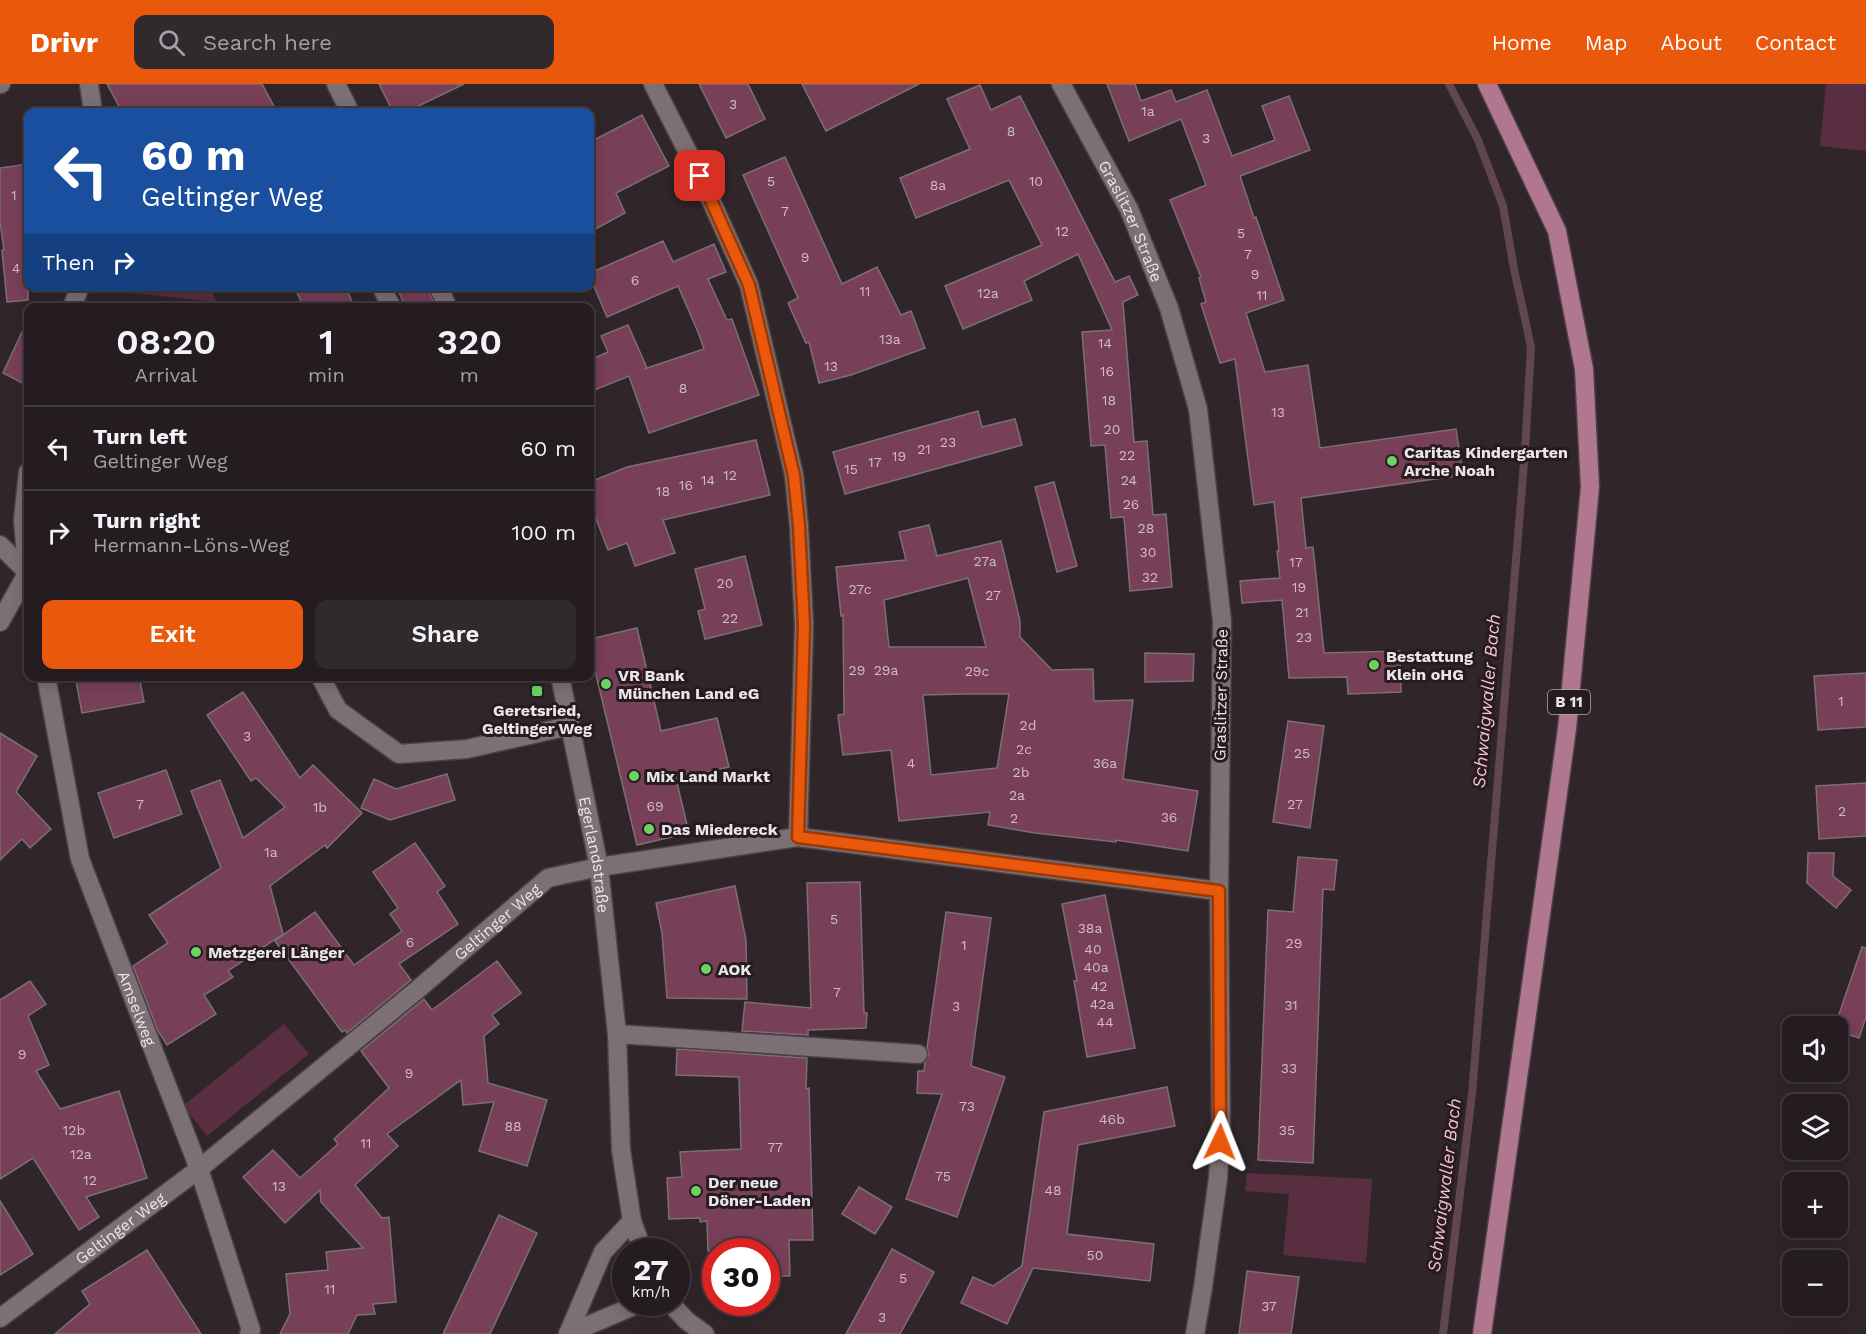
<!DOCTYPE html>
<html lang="en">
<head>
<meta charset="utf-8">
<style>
  :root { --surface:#241c20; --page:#30292d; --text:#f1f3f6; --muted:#a3a1a5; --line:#413a3e; --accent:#ea580c }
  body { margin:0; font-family:"Work Sans",sans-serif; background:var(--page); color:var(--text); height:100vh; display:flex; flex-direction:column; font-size:22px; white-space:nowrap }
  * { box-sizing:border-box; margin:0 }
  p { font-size:20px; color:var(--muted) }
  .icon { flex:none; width:33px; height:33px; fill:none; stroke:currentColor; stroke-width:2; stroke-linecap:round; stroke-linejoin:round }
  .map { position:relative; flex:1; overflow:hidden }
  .sheet { position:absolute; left:24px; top:219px; width:570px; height:378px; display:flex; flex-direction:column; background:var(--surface); border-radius:12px; box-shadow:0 3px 15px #0003,0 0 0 2px var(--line) }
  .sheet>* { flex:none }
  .top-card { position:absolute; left:24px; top:24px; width:570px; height:183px; border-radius:12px; box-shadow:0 3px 15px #0003,0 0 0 2px var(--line); background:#1a4fa0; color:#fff; overflow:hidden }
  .buttons { position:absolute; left:1782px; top:932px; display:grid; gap:12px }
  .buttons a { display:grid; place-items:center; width:66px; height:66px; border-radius:12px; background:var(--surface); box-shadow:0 3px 15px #0003,0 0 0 2px var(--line); font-size:30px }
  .speed { position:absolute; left:612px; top:1154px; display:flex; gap:12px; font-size:30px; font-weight:700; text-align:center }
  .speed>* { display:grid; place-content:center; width:78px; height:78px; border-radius:50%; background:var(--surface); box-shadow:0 3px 15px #0003,0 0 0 2px var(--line); line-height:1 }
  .speed small { font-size:15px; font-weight:400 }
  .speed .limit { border:9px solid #d22; background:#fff; color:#111 }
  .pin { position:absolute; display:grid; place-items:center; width:51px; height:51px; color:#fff; margin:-26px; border-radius:12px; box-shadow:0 3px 9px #0006 }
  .me { position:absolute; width:66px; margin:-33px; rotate:2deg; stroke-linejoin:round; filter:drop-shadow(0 0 4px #0008) }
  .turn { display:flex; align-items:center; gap:21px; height:126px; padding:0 18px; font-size:27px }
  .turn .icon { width:78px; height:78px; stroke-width:2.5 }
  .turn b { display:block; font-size:42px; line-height:51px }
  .then { display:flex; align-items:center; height:57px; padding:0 18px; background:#0003; gap:12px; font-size:22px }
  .eta { display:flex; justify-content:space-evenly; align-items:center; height:102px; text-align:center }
  .eta b { font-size:36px; font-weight:600; line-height:42px }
  .action { display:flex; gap:12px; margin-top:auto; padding:12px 18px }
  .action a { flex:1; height:69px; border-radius:12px; background:var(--accent); color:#fff; font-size:24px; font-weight:600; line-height:69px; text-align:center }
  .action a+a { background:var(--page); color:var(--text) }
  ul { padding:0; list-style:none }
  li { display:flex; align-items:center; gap:18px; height:84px; padding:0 18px; border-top:2px solid var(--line) }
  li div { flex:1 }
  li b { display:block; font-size:22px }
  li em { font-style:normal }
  header { display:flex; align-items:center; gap:36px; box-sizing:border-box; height:84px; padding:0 30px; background:var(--accent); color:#fff }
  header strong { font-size:28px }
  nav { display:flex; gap:33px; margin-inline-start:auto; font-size:21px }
  .search { width:420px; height:54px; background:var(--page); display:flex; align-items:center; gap:15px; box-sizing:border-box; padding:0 21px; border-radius:12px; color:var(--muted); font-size:22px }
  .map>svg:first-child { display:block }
  .green { fill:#592e41 }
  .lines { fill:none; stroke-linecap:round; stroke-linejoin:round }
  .stream { stroke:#614553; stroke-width:8 }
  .building { fill:#783f59; stroke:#7b6f74; stroke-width:1.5; fill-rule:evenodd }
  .minor-casing { stroke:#4b4246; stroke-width:21 }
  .major-casing { stroke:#4b4246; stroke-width:21 }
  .minor { stroke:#7d7075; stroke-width:18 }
  .major { stroke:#b17791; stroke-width:18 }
  .route-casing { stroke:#983908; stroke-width:15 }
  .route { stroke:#ea580c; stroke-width:10 }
  .poi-dot { fill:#6bd363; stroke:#261c20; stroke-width:2 }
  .labels { text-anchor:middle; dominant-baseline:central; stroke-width:6; stroke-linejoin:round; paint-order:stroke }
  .number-label { font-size:14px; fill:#cfbcc4 }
  .shield { fill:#261c20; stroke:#b1a9ac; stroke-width:1.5 }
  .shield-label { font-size:15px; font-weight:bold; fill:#ece5e8 }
  .street-label { font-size:16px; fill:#ece5e8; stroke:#261c20 }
  .poi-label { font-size:16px; font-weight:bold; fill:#ece5e8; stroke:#261c20; text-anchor:start }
  .water-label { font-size:18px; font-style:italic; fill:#f6bfd6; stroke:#261c20 }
</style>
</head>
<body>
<header>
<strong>Drivr</strong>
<div class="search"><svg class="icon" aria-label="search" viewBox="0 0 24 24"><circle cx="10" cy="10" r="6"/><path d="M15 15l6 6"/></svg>Search here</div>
<nav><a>Home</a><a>Map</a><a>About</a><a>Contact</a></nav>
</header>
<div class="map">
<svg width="1866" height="1250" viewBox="0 0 1866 1250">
  <rect width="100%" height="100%" fill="#30262a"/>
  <g class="green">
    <polygon points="1826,0 1866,0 1866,67 1820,62"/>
    <polygon points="104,203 209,203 217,218 104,206"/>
    <polygon points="284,940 309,970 207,1052 183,1022"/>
    <polygon points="1247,1089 1372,1095 1366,1179 1283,1171 1289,1110 1245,1107"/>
  </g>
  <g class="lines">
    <polyline class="stream" points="1443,1250 1472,1010 1525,367 1531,263 1514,185 1503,122 1478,56 1449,0"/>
  </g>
  <g class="building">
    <polygon points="107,0 262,0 277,28 122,28"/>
    <polygon points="379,0 464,0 406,28 393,28"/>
    <polygon points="699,0 748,0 765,35 726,54"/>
    <polygon points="802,0 919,0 826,47"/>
    <polygon points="1107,0 1135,0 1141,17 1171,6 1176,18 1207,6 1232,72 1275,56 1262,22 1289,12 1310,66 1240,92 1254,134 1256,133 1284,216 1246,229 1265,288 1308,281 1320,364 1456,345 1463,391 1301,414 1306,464 1313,463 1324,569 1400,567 1401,608 1348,610 1347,593 1289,594 1282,516 1242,519 1240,497 1280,494 1277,467 1279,467 1274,418 1254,421 1235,275 1220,279 1201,220 1206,218 1199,194 1201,193 1170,116 1206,101 1181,35 1129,57"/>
    <polygon points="980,1 991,26 1020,12 1115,198 1129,192 1138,211 1123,218 1134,358 1147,357 1153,431 1166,430 1172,503 1130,507 1124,433 1111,434 1105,361 1091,362 1082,248 1112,246 1078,170 1024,197 1032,216 963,245 945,202 1042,161 1009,96 916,134 900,94 970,65 947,15"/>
    <polygon points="642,31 669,82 616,109 625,129 590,148 590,58"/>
    <polygon points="785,73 842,200 877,183 901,231 911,227 925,264 851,291 819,299 809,258 806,259 788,219 798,214 743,91"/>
    <polygon points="28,80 28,216 7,218 2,166 4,166 0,138 0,84"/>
    <polygon points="663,157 673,178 714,160 726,188 708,195 727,236 732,235 759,311 649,349 629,292 590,308 590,276 608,268 601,252 628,241 647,284 644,285 704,265 698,248 678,202 607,233 590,193 590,189"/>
    <polygon points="294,202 345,202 355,224 304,224"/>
    <polygon points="396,202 427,202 433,218 423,224 406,224"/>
    <polygon points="28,235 28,302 3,289"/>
    <polygon points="978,327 982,343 1015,335 1022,361 845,410 833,368"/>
    <polygon points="756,356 770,411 663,436 675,469 635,482 627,459 608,466 590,419 590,398 627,383"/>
    <polygon points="1054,398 1077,482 1057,488 1035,403"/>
    <path d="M 929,441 L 937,472 L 1001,457 L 1020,537 L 1020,553 L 1052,586 L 1093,585 L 1094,617 L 1133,616 L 1123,695 L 1198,707 L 1188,767 L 1116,756 L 1116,758 L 1035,749 L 988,741 L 990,728 L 899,737 L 891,666 L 843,671 L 838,631 L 844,630 L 843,531 L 841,532 L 836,483 L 906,476 L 899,448 ZM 968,494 L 986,563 L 889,563 L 884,516 ZM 963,610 L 1009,610 L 997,684 L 931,691 L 923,611 Z"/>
    <polygon points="745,472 762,541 705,555 698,527 705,525 695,485"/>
    <polygon points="637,544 661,647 717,634 729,683 676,695 689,749 637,761 590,566 590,555"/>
    <polygon points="1145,569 1194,570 1193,597 1145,598"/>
    <polygon points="1866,589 1866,643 1818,646 1814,592"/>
    <polygon points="75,592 139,592 144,618 82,629"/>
    <polygon points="243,608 300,694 313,681 362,729 327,764 325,761 270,802 283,850 228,887 233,893 204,911 216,930 167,961 158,947 133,882 168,859 149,831 221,784 191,707 220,696 243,754 285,723 256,694 251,697 207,631"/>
    <polygon points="1288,637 1324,642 1310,744 1273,738"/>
    <polygon points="0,649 37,672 16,708 51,745 30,764 22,755 0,776"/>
    <polygon points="166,686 182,730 114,754 98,709"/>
    <polygon points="447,690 455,716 390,736 361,724 374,695 396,705"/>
    <polygon points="1866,699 1866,752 1819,755 1816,702"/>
    <polygon points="415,759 445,802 437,808 458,840 399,880 411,896 347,949 345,946 342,948 275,857 315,828 354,881 402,847 390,830 398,824 373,788"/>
    <polygon points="1808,769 1834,769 1833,792 1851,806 1836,824 1807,799"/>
    <polygon points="1298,773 1337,776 1334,806 1323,805 1313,1079 1258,1076 1268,826 1293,828"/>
    <polygon points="860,798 864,929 867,929 866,944 808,946 808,951 742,947 745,918 811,924 807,799"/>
    <polygon points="735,802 746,856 747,915 667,914 662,849 656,819"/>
    <polygon points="1105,811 1135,964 1087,973 1074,897 1077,897 1062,820"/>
    <polygon points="946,828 991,834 971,982 1005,993 957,1133 906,1115 942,1010 917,1009 918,987 924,987 925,978 929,971 927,964"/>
    <polygon points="1862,863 1866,864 1866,933 1859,954 1838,947 1838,942 1835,942"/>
    <polygon points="497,877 521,909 492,931 499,940 484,952 488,999 547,1016 527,1082 479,1067 494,1018 463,1021 461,996 387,1050 398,1062 355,1101 382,1134 389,1133 396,1218 373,1220 375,1230 357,1231 348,1250 280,1250 290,1230 286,1190 328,1186 326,1168 363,1164 321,1118 320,1106 285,1139 243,1093 273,1066 300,1094 338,1060 334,1055 389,1004 361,967 424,915 432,926"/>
    <polygon points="30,897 46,920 28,932 49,981 36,987 60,1025 119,1007 147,1094 86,1113 99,1133 79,1146 33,1074 0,1095 0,916"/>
    <polygon points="677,965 807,974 806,1005 809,1004 813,1156 789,1156 790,1192 766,1192 766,1167 708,1167 707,1137 700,1138 700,1134 669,1135 667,1094 682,1093 680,1068 741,1065 739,993 676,991"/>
    <polygon points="1167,1003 1175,1042 1078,1061 1067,1150 1154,1160 1150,1197 1033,1184 1007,1240 961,1219 973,1193 993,1202 1022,1182 1044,1028"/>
    <polygon points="859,1103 892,1123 875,1150 842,1130"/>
    <polygon points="0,1117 33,1170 0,1191"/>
    <polygon points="499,1131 537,1149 528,1169 490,1250 443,1250"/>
    <polygon points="892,1165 934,1188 900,1250 846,1250"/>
    <polygon points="147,1166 201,1250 55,1250 90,1220 82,1207"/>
    <polygon points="1247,1187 1299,1193 1291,1250 1239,1250"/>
  </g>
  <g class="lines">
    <g class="minor-casing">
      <g id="minor">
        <polyline points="0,0 1,0"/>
        <polyline points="89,0 93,28"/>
        <polyline points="336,0 350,28"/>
        <polyline points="653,0 700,92 749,201 794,391 799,442 804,541 798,753"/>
        <path id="s1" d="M 1061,0 L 1129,125 L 1169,224 L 1198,325 L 1222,537 L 1219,807 L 1221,1041 L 1218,1094 L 1203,1203 L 1195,1250"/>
        <polyline points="381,202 392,224"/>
        <polyline points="438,202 448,224"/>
        <polyline points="72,224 80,202"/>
        <polyline points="28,388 23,436 28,495"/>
        <polyline points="0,461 27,488"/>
        <polyline points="0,538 28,488"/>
        <path id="s2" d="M 46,592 L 80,775 L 199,1085 L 251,1246 L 249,1250"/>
        <polyline points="320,592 338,626 399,670 467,665 569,642"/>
        <path id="s3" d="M 560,592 L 599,783 L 617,950 L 621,1066 L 632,1137 L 643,1167"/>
        <polyline points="617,950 918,970"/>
        <polyline points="669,1218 687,1237 705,1250"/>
        <path id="s4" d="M 0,1234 L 199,1085 L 417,906 L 548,794 L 599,783 L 798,753 L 1219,807"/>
        <polyline points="568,1250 603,1168 632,1137"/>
        <polyline points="568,1250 643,1218"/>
      </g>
    </g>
    <g class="major-casing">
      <polyline id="major" points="1482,1250 1567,645 1590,403 1584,285 1557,147 1487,0"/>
    </g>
    <use href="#minor" class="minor"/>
    <use href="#major" class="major"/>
  </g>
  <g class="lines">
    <g class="route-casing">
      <polyline id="route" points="700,92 749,201 794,392 799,442 804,541 798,753 1219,807 1220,1058"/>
    </g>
    <use href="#route" class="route"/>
  </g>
  <g class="poi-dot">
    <circle cx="1392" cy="377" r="6"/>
    <circle cx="1374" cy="581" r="6"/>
    <circle cx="606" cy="600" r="6"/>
    <rect x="531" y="601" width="12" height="12" rx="3"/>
    <circle cx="634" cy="692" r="6"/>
    <circle cx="649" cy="745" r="6"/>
    <circle cx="196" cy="868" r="6"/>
    <circle cx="706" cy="885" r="6"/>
    <circle cx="696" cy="1107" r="6"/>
  </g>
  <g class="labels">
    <g class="number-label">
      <text x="733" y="20">3</text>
      <text x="1148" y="27">1a</text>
      <text x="1011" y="47">8</text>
      <text x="1206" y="54">3</text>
      <text x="771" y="97">5</text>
      <text x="1036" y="97">10</text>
      <text x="938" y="101">8a</text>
      <text x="14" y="111">1</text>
      <text x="785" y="127">7</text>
      <text x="1062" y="147">12</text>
      <text x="1241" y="149">5</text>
      <text x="1248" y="170">7</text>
      <text x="805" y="173">9</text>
      <text x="16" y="184">4</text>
      <text x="1255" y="190">9</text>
      <text x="635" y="196">6</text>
      <text x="865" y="207">11</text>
      <text x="988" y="209">12a</text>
      <text x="1262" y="211">11</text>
      <text x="890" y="255">13a</text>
      <text x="1105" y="259">14</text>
      <text x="831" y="282">13</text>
      <text x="1107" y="287">16</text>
      <text x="683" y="304">8</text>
      <text x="1109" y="316">18</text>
      <text x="1278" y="328">13</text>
      <text x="1112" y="345">20</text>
      <text x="948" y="358">23</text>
      <text x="924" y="365">21</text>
      <text x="1127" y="371">22</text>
      <text x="899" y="372">19</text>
      <text x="875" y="378">17</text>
      <text x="851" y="385">15</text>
      <text x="730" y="391">12</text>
      <text x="708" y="396">14</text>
      <text x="1129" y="396">24</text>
      <text x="686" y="401">16</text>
      <text x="663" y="407">18</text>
      <text x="1131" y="420">26</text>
      <text x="1146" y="444">28</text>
      <text x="1148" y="468">30</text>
      <text x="985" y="477">27a</text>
      <text x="1296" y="478">17</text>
      <text x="1150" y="493">32</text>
      <text x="725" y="499">20</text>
      <text x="1299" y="503">19</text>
      <text x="860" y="505">27c</text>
      <text x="993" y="511">27</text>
      <text x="1302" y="528">21</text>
      <text x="730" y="534">22</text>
      <text x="1304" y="553">23</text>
      <text x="857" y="586">29</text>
      <text x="886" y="586">29a</text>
      <text x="977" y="587">29c</text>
      <text x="1841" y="617">1</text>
      <text x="1028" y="641">2d</text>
      <text x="247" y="652">3</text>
      <text x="1024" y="665">2c</text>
      <text x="1302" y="669">25</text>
      <text x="911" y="679">4</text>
      <text x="1105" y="679">36a</text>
      <text x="1021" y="688">2b</text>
      <text x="1017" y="711">2a</text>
      <text x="140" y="720">7</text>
      <text x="1295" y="720">27</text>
      <text x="655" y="722">69</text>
      <text x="320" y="723">1b</text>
      <text x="1842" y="727">2</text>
      <text x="1169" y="733">36</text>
      <text x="1014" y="734">2</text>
      <text x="271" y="768">1a</text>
      <text x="834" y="835">5</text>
      <text x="1090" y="844">38a</text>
      <text x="410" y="858">6</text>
      <text x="1294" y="859">29</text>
      <text x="964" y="861">1</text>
      <text x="1093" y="865">40</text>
      <text x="1096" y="883">40a</text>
      <text x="1099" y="902">42</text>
      <text x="837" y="908">7</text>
      <text x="1102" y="920">42a</text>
      <text x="1291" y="921">31</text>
      <text x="956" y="922">3</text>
      <text x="1105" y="938">44</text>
      <text x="22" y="970">9</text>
      <text x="1289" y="984">33</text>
      <text x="409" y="989">9</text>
      <text x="967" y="1022">73</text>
      <text x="1112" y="1035">46b</text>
      <text x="513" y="1042">88</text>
      <text x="74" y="1046">12b</text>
      <text x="1287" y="1046">35</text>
      <text x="366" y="1059">11</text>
      <text x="775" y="1063">77</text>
      <text x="81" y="1070">12a</text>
      <text x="943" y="1092">75</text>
      <text x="90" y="1096">12</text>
      <text x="279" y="1102">13</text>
      <text x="1053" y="1106">48</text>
      <text x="1095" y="1171">50</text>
      <text x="903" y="1194">5</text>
      <text x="330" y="1205">11</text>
      <text x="1269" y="1222">37</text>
      <text x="882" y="1233">3</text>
    </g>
    <rect class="shield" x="1548" y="606" width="42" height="24" rx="4.5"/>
    <g class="shield-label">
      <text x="1569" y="618">B 11</text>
    </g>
    <g class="street-label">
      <text stroke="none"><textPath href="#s1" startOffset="154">Graslitzer Straße</textPath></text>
      <text transform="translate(1221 611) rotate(-89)">Graslitzer Straße</text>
      <text stroke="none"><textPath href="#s3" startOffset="182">Egerlandstraße</textPath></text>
      <text stroke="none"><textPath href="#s4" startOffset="636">Geltinger Weg</textPath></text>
      <text stroke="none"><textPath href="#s2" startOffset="346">Amselweg</textPath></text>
      <text stroke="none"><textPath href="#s4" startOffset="150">Geltinger Weg</textPath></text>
    </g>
    <g class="poi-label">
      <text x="1404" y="368">Caritas Kindergarten<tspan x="1404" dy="18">Arche Noah</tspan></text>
      <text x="1386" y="572">Bestattung<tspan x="1386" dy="18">Klein oHG</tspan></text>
      <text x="618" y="591">VR Bank<tspan x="618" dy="18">München Land eG</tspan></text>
      <text x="537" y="626" text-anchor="middle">Geretsried,<tspan x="537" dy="18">Geltinger Weg</tspan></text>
      <text x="646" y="692">Mix Land Markt</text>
      <text x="661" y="745">Das Miedereck</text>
      <text x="208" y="868">Metzgerei Länger</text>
      <text x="718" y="885">AOK</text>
      <text x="708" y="1098">Der neue<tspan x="708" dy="18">Döner-Laden</tspan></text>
    </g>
    <g class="water-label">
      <text transform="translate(1486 617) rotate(-85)">Schwaigwaller Bach</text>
      <text transform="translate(1444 1101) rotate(-83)">Schwaigwaller Bach</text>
    </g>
  </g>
</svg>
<div class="buttons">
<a><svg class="icon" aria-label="sound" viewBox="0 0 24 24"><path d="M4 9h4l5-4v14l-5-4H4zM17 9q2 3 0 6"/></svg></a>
<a><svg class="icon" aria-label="layers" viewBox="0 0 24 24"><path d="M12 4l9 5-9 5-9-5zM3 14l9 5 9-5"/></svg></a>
<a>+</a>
<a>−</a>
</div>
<div class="speed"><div>27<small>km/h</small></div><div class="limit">30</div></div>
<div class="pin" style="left:700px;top:92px;background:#d93025"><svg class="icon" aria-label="arrive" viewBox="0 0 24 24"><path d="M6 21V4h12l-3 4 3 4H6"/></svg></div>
<svg class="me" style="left:1220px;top:1058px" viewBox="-20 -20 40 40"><path d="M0-17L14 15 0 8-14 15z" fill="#ea580c" stroke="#fff" stroke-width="4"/></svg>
<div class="top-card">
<div class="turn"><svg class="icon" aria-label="left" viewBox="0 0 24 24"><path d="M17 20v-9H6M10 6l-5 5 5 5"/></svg><div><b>60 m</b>Geltinger Weg</div></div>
<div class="then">Then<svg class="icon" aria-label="right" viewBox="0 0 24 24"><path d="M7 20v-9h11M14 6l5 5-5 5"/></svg></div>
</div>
<section class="sheet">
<div class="eta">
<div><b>08:20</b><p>Arrival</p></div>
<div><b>1</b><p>min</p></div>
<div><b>320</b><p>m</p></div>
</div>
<ul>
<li><svg class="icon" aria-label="left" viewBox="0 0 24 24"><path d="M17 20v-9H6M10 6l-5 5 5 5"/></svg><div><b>Turn left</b><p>Geltinger Weg</p></div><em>60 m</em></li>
<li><svg class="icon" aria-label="right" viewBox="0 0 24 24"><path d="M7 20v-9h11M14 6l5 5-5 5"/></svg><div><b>Turn right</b><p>Hermann-Löns-Weg</p></div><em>100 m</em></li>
</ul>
<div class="action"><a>Exit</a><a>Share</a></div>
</section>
</div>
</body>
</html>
